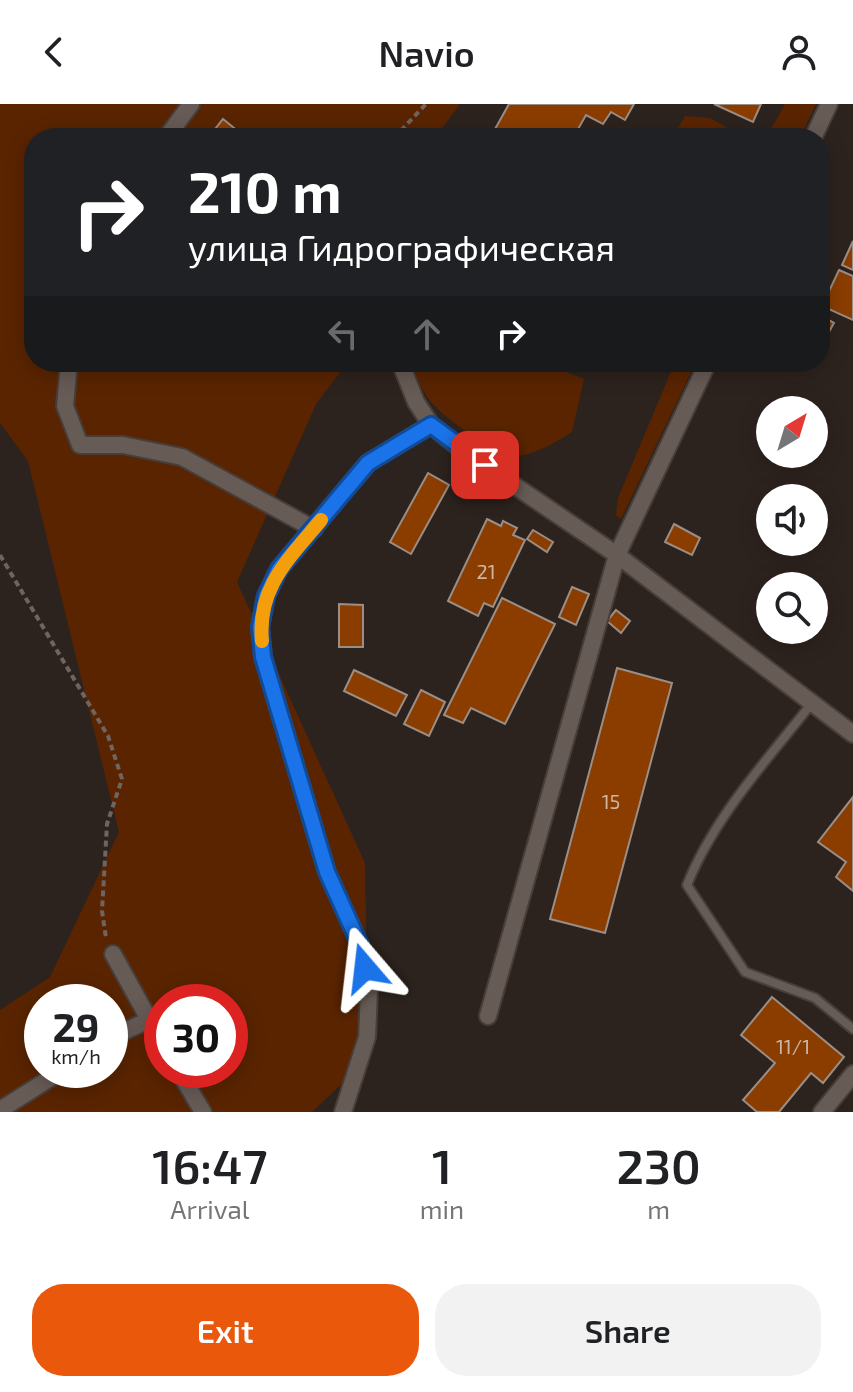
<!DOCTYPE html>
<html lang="en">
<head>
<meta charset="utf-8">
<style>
  :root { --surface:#fff; --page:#f2f2f2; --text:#202124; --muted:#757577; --accent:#ea580c }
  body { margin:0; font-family:"Exo 2",sans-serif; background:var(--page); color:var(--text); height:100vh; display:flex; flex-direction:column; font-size:30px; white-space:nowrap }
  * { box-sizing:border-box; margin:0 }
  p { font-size:26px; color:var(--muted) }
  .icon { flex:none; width:44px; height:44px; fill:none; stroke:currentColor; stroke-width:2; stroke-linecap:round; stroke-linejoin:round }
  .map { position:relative; height:1008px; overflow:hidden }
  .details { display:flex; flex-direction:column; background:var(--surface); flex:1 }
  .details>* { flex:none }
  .banner { position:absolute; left:24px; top:24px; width:806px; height:244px; border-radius:32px; box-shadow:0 4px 20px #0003; background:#202124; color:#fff; overflow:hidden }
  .needle { width:52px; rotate:38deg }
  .tools { position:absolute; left:756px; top:292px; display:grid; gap:16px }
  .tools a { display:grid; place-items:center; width:72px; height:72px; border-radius:50%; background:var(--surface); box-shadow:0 4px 20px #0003; font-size:40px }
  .speed { position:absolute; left:24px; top:880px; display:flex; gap:16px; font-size:40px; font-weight:700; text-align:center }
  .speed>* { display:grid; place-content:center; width:104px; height:104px; border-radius:50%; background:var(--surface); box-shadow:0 4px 20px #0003; line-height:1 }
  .speed small { font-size:20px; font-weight:400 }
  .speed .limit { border:12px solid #d22; background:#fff; color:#111 }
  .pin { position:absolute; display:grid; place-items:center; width:68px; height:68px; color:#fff; margin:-34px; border-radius:16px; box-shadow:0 4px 12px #0006 }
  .me { position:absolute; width:88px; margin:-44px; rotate:343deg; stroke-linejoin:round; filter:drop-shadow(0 0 6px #0008) }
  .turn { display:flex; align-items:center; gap:28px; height:168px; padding:0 32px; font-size:36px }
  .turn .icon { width:104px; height:104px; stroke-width:2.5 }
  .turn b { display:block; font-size:56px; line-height:68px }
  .lanes { display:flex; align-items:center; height:76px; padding:0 32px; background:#0003; justify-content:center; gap:40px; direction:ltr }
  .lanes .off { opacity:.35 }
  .eta { display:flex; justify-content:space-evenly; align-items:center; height:136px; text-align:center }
  .eta b { font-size:48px; font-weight:600; line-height:56px }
  .button { display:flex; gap:16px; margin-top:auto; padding:16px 32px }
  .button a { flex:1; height:92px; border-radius:32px; background:var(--accent); color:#fff; font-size:32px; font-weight:600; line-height:92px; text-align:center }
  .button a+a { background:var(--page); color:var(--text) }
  header { display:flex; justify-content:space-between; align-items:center; height:104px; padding:0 32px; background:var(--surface); font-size:36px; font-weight:600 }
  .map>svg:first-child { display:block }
  .green { fill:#5a2400; fill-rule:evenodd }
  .building { fill:#8b3d00; stroke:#9a8e87; stroke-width:2 }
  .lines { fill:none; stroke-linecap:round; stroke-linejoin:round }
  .lane-casing { stroke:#463e3a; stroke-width:12 }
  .street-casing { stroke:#463e3a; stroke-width:20 }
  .path { stroke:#6e6561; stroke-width:4; stroke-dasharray:6 4; stroke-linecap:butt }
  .lane { stroke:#675b55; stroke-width:8 }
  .street { stroke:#675b55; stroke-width:16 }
  .route-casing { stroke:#114b97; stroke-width:20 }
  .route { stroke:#1a73e8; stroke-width:14 }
  .slow { stroke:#f59e0b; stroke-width:14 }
  .labels { text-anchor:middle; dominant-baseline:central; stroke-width:8; stroke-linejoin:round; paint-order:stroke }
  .number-label { font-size:20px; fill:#cdb4a3 }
</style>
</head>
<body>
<header><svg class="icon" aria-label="back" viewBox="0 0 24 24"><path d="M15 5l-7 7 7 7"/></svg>Navio<svg class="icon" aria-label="person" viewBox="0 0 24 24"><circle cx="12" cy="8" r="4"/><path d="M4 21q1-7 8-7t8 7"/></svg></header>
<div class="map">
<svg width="853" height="1008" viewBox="0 0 853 1008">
  <rect width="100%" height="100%" fill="#2d231e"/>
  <g class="green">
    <path d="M 0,0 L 460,0 L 435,34 L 34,34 L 34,258 L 348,258 L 316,300 L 237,478 L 365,759 L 368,955 L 312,1008 L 0,1008 L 0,906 L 50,873 L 119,728 L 28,357 L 0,319 ZM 42,898 L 110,898 L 110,966 L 42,966 ZM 162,898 L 230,898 L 230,966 L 162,966 Z"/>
    <polygon points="785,0 816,0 800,34 766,34"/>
    <polygon points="685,12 710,14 746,34 675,34 674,31"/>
    <path d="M 412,258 L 541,258 L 584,275 L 572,328 C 554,339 536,351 514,352 C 498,353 442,312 431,298 C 422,287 415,271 412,258 Z"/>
    <polygon points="675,258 696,258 621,415 616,411 618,394"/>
  </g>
  <g class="building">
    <polygon points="509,0 634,0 625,16 611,8 603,20 586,11 573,34 490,34"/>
    <polygon points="714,0 761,0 753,18"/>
    <polygon points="223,15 239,28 235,34 208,34"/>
    <polygon points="853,137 853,166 842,161"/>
    <polygon points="839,166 853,172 853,216 822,202"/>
    <polygon points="820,211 834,219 820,244"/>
    <polygon points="153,258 177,258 173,266"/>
    <polygon points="428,369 449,381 411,450 390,438"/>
    <polygon points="487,415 501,422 503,417 517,424 513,431 525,436 493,503 484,499 478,512 448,497"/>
    <polygon points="674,420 700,434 692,451 665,438"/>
    <polygon points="533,426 553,438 547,448 527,435"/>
    <polygon points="572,483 589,490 576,521 559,513"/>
    <polygon points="502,494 555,520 505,620 471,604 463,619 444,611"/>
    <polygon points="339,500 363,501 363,543 339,543"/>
    <polygon points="616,506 630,517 621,529 607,517"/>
    <polygon points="617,564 672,579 605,829 550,815"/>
    <polygon points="354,566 407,591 396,612 344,587"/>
    <polygon points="421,586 445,598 429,632 404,620"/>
    <polygon points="853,693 853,787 836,773 846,758 818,738"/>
    <polygon points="772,893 844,953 823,979 811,969 779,1008 757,1008 743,996 775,959 741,931"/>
  </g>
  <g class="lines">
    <g class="lane-casing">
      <path id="lane" d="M 812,599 C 767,656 714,713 687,781 L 745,868 L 815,894 L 853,925"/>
    </g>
    <g class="street-casing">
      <g id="street">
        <polyline points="166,34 191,0"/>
        <polyline points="813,34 829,0"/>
        <polyline points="69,258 65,302 80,341 123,341 182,353 314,425"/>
        <polyline points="400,258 416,298 431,321 462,346 617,451 853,630"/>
        <polyline points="113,850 162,939"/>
        <polyline points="488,912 617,451 708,258"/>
        <polyline points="110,934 149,916"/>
        <polyline points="178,966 203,1008"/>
        <polyline points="0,1006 63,966"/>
        <polyline points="343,1008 367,933 369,886 360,841 327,768 263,553 260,523 266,492 279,465 368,359 431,321"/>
        <polyline points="822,1008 853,970"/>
      </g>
    </g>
    <g class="path">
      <polyline points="394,34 426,0"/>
      <polyline points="0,451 108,632 122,675 107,720 102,807 106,834"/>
    </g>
    <use href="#lane" class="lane"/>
    <use href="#street" class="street"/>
  </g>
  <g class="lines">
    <g class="route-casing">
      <polyline id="route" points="365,864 360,841 327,768 263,553 260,523 266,492 279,465 368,359 431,321 485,361"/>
    </g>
    <use href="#route" class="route"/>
    <path class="slow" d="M 262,537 C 257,483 289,455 321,416"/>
  </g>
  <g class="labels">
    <g class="number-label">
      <text x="486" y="467">21</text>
      <text x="611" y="697">15</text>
      <text x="793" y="942">11/1</text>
    </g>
  </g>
</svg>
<div class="tools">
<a><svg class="needle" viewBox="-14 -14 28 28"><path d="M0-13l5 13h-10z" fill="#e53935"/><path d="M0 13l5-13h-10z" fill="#757577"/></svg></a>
<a><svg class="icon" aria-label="sound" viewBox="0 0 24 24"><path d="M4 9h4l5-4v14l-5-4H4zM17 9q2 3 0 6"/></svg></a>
<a><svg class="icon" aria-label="search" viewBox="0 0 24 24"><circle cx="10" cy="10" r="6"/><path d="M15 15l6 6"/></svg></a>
</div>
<div class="speed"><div>29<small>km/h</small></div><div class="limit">30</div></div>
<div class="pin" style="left:485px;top:361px;background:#d93025"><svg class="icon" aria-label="arrive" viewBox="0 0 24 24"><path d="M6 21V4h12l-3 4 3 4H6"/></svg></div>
<svg class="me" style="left:365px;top:864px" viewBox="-20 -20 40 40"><path d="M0-17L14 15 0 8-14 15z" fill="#1a73e8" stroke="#fff" stroke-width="4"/></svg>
<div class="banner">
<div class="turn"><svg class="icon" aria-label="right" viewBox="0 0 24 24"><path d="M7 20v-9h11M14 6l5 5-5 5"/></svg><div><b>210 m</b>улица Гидрографическая</div></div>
<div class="lanes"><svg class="icon off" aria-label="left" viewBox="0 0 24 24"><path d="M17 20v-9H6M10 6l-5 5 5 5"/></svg><svg class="icon off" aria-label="ahead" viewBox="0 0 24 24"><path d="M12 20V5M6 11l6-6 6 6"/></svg><svg class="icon" aria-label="right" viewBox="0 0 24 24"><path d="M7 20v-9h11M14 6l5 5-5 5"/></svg></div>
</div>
</div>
<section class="details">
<div class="eta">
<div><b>16:47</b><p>Arrival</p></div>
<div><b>1</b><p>min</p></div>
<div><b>230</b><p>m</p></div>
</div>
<div class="button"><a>Exit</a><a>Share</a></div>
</section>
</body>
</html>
